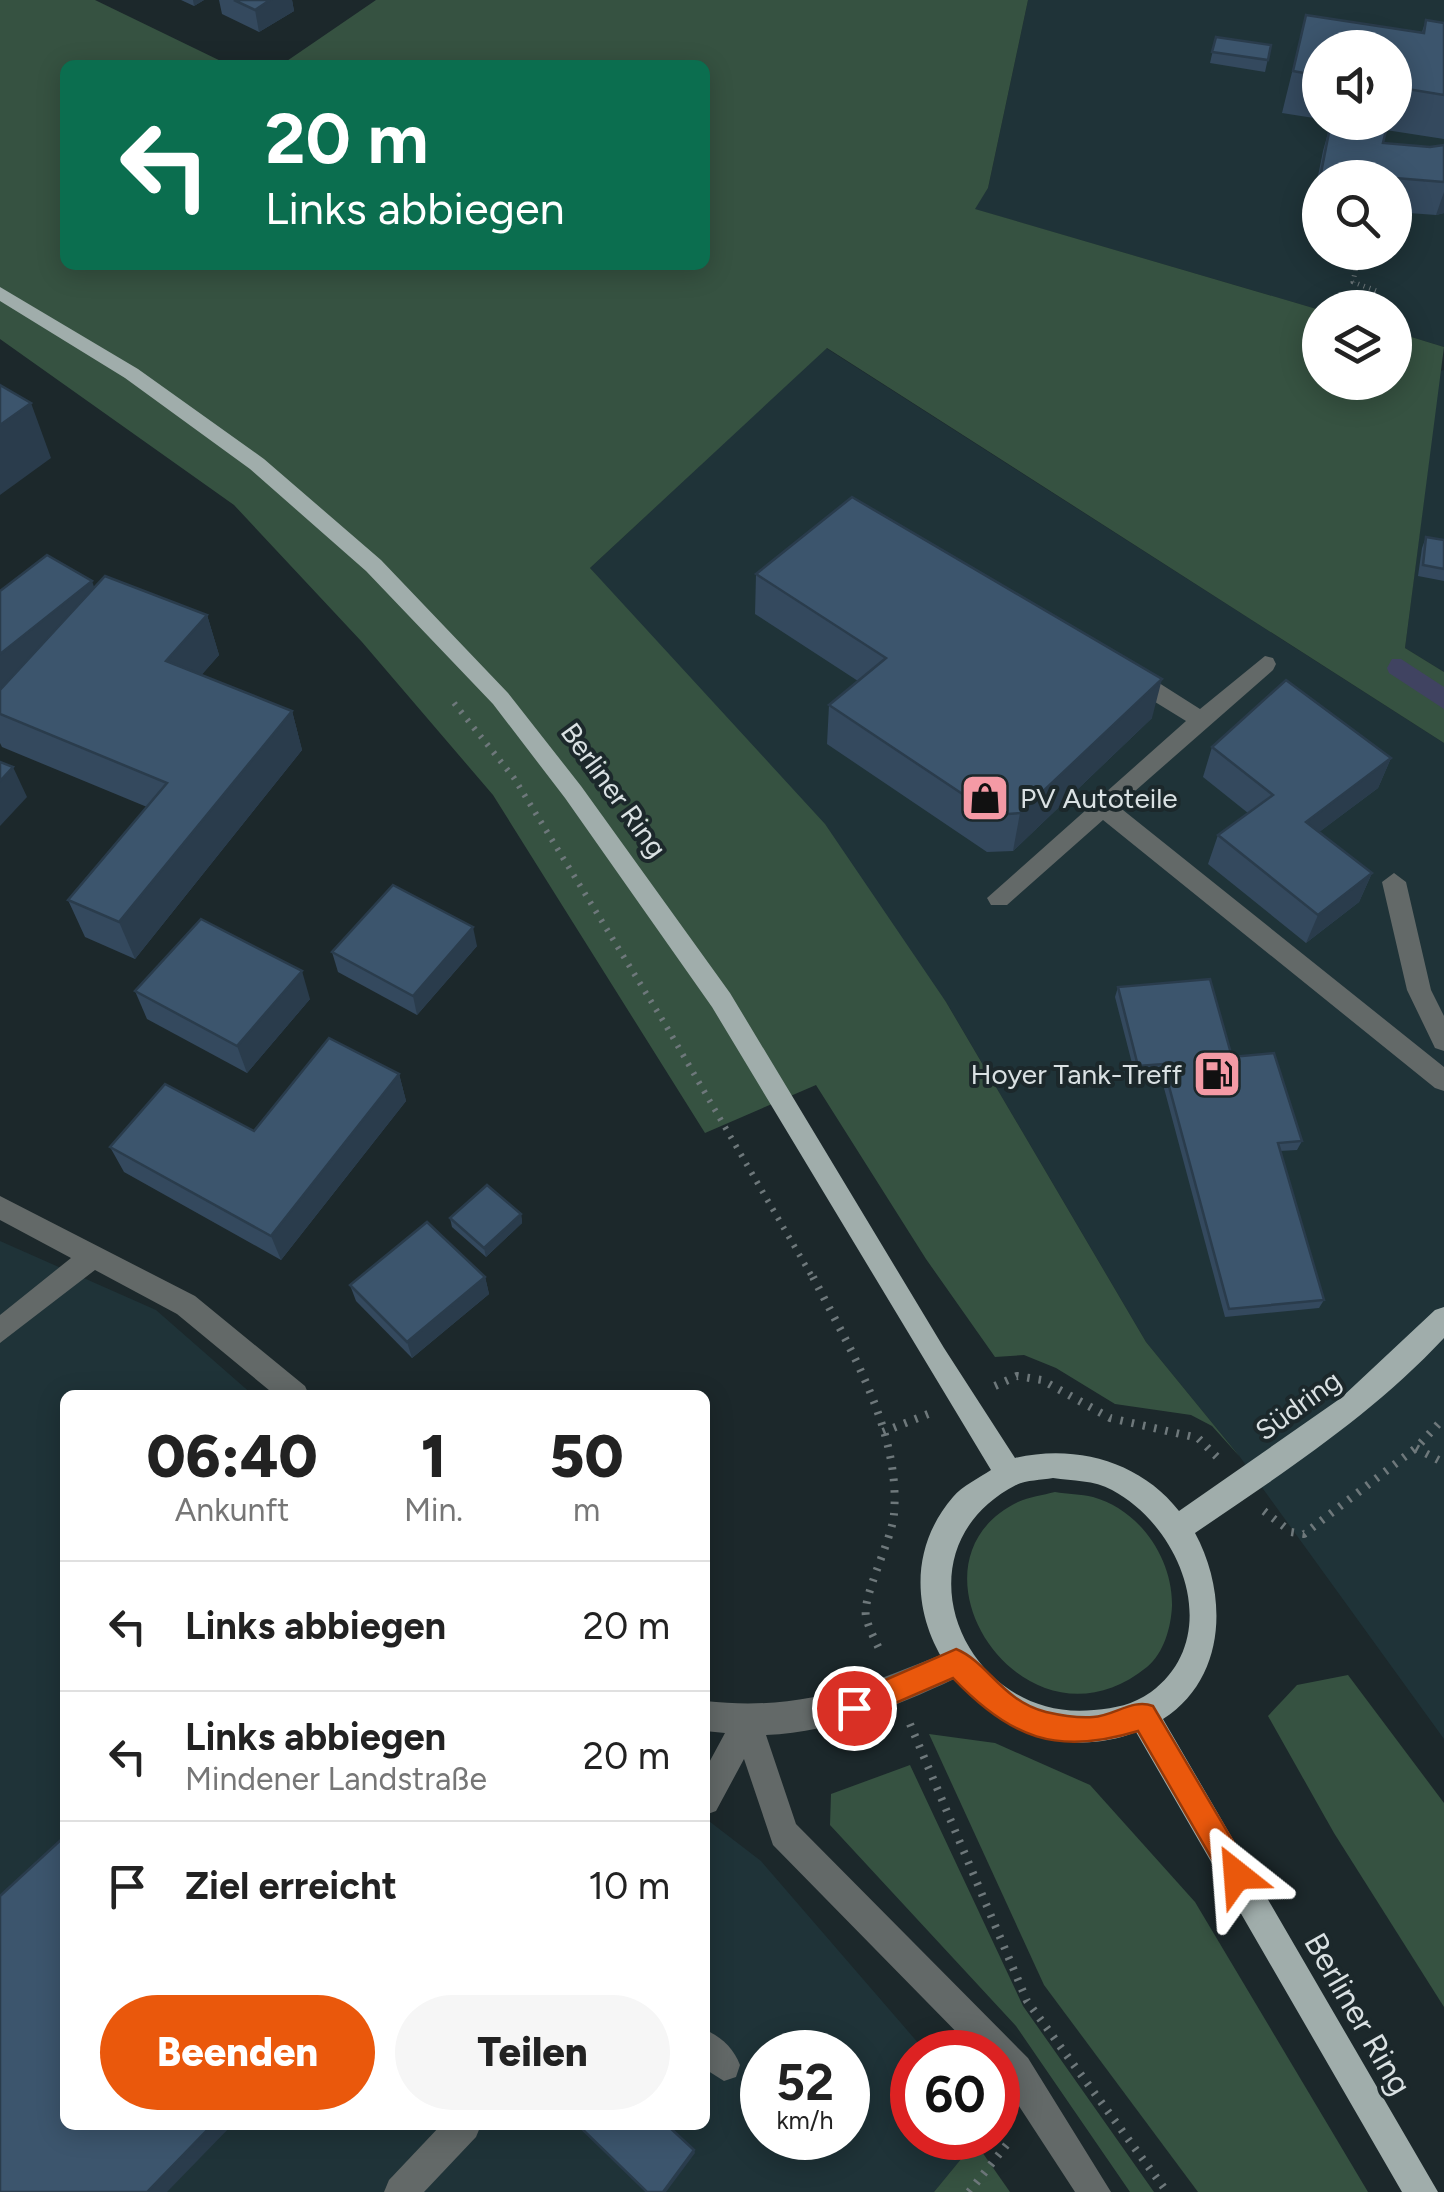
<!DOCTYPE html>
<html lang="de">
<head>
<meta charset="utf-8">
<style>
  :root { --surface:#fff; --page:#f6f6f6; --text:#222; --muted:#767676; --line:#e0e0e0; --accent:#ea580c }
  body { margin:0; font-family:Figtree,sans-serif; background:var(--page); color:var(--text); height:100vh; display:flex; flex-direction:column; font-size:38px; white-space:nowrap }
  * { box-sizing:border-box; margin:0 }
  p { font-size:32px; color:var(--muted) }
  .icon { flex:none; width:55px; height:55px; fill:none; stroke:currentColor; stroke-width:2; stroke-linecap:round; stroke-linejoin:round }
  .map { position:relative; flex:1; overflow:hidden }
  .sheet { position:absolute; left:60px; top:1390px; width:650px; height:740px; display:flex; flex-direction:column; background:var(--surface); border-radius:15px; box-shadow:0 5px 25px #0003 }
  .sheet>* { flex:none }
  .hud { position:absolute; left:60px; top:60px; width:650px; height:210px; border-radius:15px; box-shadow:0 5px 25px #0003; background:#0b6e4f; color:#fff; overflow:hidden }
  .tools { position:absolute; left:1302px; top:30px; display:grid; gap:20px }
  .tools a { display:grid; place-items:center; width:110px; height:110px; border-radius:50%; background:var(--surface); box-shadow:0 5px 25px #0003; font-size:50px }
  .speed { position:absolute; left:740px; top:2030px; display:flex; gap:20px; font-size:50px; font-weight:700; text-align:center }
  .speed>* { display:grid; place-content:center; width:130px; height:130px; border-radius:50%; background:var(--surface); box-shadow:0 5px 25px #0003; line-height:1 }
  .speed small { font-size:25px; font-weight:400 }
  .speed .limit { border:15px solid #d22; background:#fff; color:#111 }
  .pin { position:absolute; display:grid; place-items:center; width:85px; height:85px; color:#fff; margin:-42px; border:5px solid #fff; border-radius:50%; box-shadow:0 2px 10px #0007 }
  .me { position:absolute; width:110px; margin:-55px; rotate:332deg; stroke-linejoin:round; filter:drop-shadow(0 0 8px #0008) }
  .turn { display:flex; align-items:center; gap:35px; height:210px; padding:0 40px; font-size:45px }
  .turn .icon { width:130px; height:130px; stroke-width:2.5 }
  .turn b { display:block; font-size:70px; line-height:85px }
  .eta { display:flex; justify-content:space-evenly; align-items:center; height:170px; text-align:center }
  .eta b { font-size:60px; font-weight:800; line-height:70px }
  .button { display:flex; gap:20px; margin-top:auto; padding:20px 40px }
  .button a { flex:1; height:115px; border-radius:60px; background:var(--accent); color:#fff; font-size:40px; font-weight:800; line-height:115px; text-align:center }
  .button a+a { background:var(--page); color:var(--text) }
  ul { padding:0; list-style:none }
  li { display:flex; align-items:center; gap:30px; height:130px; padding:0 40px; border-top:2px solid var(--line) }
  li div { flex:1 }
  li b { display:block; font-size:38px }
  li em { font-style:normal }
  .map>svg:first-child { display:block }
  .built { fill:#1f3338; fill-rule:evenodd }
  .green { fill:#365241 }
  .water { fill:#404361 }
  .lines { fill:none; stroke-linecap:round; stroke-linejoin:round }
  .path-far2 { stroke:#6e787b; stroke-width:5; stroke-dasharray:1 5; stroke-linecap:butt }
  .path-far1 { stroke:#6e787b; stroke-width:6; stroke-dasharray:2.5 8; stroke-linecap:butt }
  .path { stroke:#6e787b; stroke-width:8; stroke-dasharray:2.5 9; stroke-linecap:butt }
  .minor { fill:#636968; fill-rule:evenodd }
  .major { fill:#a0adab; fill-rule:evenodd }
  .wall { fill:#34495e }
  .shaded-wall { fill:#2a3c4c }
  .building { fill:#3c556d; stroke:#2a3c4c; stroke-width:2.5 }
  .route { fill:#ea580c; stroke:#983908; stroke-width:2.5 }
  .labels { text-anchor:middle; dominant-baseline:central; stroke-width:8; stroke-linejoin:round; paint-order:stroke }
  .street-label { font-size:28px; fill:#dae1e3; stroke:#1c282b }
  .poi-label { font-size:28px; fill:#dae1e3; stroke:#1c282b; text-anchor:start }
  .near-street-label { font-size:32px; fill:#dae1e3; stroke:#1c282b }
</style>
</head>
<body>
<div class="map">
<svg width="1444" height="2192" viewBox="0 0 1444 2192">
  <rect width="100%" height="100%" fill="#1c282b"/>
  <g class="built">
    <path d="M 1028,0 L 1444,0 L 1444,347 L 1395,332 L 1395,308 L 1320,310 L 974,209 L 988,188 ZM 1320,48 L 1395,48 L 1395,122 L 1320,122 ZM 1320,178 L 1395,178 L 1395,252 L 1320,252 Z"/>
    <polygon points="826,348 1444,743 1444,1739 1240,1457 1146,1342 946,1002 590,568"/>
    <polygon points="1444,370 1444,672 1405,648 1440,371"/>
    <path d="M 0,1241 L 156,1310 L 253,1395 L 65,1395 L 65,2125 L 705,2125 L 705,1818 L 761,1861 L 926,2052 L 912,2052 L 912,2138 L 973,2138 L 975,2142 L 934,2192 L 0,2192 ZM 762,2052 L 848,2052 L 848,2138 L 762,2138 Z"/>
  </g>
  <g class="green">
    <polygon points="0,0 95,0 229,65 65,65 65,265 705,265 705,65 281,65 376,0 1028,0 988,188 975,209 1320,310 1320,382 1395,382 1395,332 1444,347 1405,648 1444,672 1444,743 827,348 590,568 825,824 946,1002 1146,1342 1240,1457 1212,1426 1191,1415 1115,1404 1056,1368 1024,1355 995,1357 926,1259 816,1085 705,1133 493,795 362,642 234,505 0,339"/>
    <path d="M 1055,1492 C 1067,1494 1081,1494 1093,1497 C 1140,1510 1173,1559 1172,1606 C 1171,1627 1164,1653 1147,1667 C 1025,1766 892,1563 1018,1502 C 1029,1497 1043,1495 1055,1492 Z"/>
    <polygon points="1348,1675 1444,1803 1444,2007 1334,1833 1268,1716 1297,1685"/>
    <polygon points="929,1734 995,1743 1090,1785 1195,1902 1368,2192 1198,2192 1044,1985"/>
    <polygon points="910,1765 1023,2006 1154,2192 1130,2192 1016,2026 830,1825 831,1794"/>
    <polygon points="975,2142 1010,2192 934,2192"/>
  </g>
  <polygon class="water" points="1392,659 1401,659 1444,687 1444,709 1389,673 1387,668"/>
  <g class="lines">
    <polyline class="path-far2" points="1359,252 1353,282 1377,291"/>
    <polyline class="path-far1" points="454,703 514,778 665,1024 814,1280"/>
    <g class="path">
      <path d="M 813,1277 C 849,1347 901,1432 894,1514 C 892,1540 862,1596 866,1617 C 869,1629 876,1642 881,1653"/>
      <polyline points="995,1386 1017,1376 1042,1380 1110,1418 1198,1438 1217,1457"/>
      <polyline points="883,1432 933,1412"/>
      <polyline points="1416,1448 1444,1463"/>
      <polyline points="1264,1511 1291,1532 1304,1534 1416,1448 1444,1418"/>
      <polyline points="910,1724 1027,2001 1167,2192"/>
      <polyline points="969,2192 1012,2138"/>
    </g>
    <g class="minor">
      <polygon points="1265,656 1273,658 1276,664 1273,670 1118,806 1444,1067 1444,1091 1435,1088 1103,820 1007,905 991,905 987,898 1186,721 1121,681 1118,675 1121,669 1137,669 1200,709"/>
      <polygon points="1394,873 1406,882 1431,990 1444,1016 1444,1051 1435,1048 1407,990 1382,882"/>
      <polygon points="0,1196 195,1296 305,1386 309,1395 275,1395 177,1314 95,1270 0,1343 0,1315 71,1258 0,1220"/>
      <path d="M 957,1648 L 967,1653 L 972,1663 L 967,1673 C 904,1703 837,1732 766,1735 L 796,1824 L 1028,2058 L 1111,2192 L 1075,2192 L 998,2074 L 998,2052 L 976,2052 L 773,1845 L 744,1759 L 716,1811 L 705,1815 L 705,1770 L 725,1733 L 705,1731 L 705,1701 C 803,1712 868,1685 957,1648 Z"/>
      <path d="M 705,2030 C 721,2036 734,2049 740,2065 L 736,2077 L 724,2081 L 705,2069 Z"/>
      <polygon points="441,2125 481,2125 476,2137 424,2192 384,2192 389,2180"/>
    </g>
    <path class="major" d="M 0,287 L 138,369 L 264,459 L 381,560 L 508,693 L 581,786 L 730,993 L 944,1348 L 1015,1458 C 1075,1444 1140,1461 1179,1511 L 1341,1398 L 1435,1310 L 1444,1307 L 1444,1338 C 1371,1416 1283,1473 1195,1533 C 1228,1594 1227,1678 1163,1719 L 1438,2192 L 1402,2192 L 1136,1732 C 997,1787 855,1611 953,1497 C 962,1486 979,1478 991,1470 L 712,1007 L 565,798 L 493,704 L 366,571 L 250,469 L 125,378 L 0,301 ZM 1053,1478 C 1073,1481 1094,1480 1112,1490 C 1182,1527 1225,1637 1151,1692 C 1132,1705 1116,1708 1094,1710 C 965,1724 890,1550 1016,1485 C 1027,1480 1041,1480 1053,1478 Z"/>
  </g>
  <g class="wall">
    <polygon points="181,0 204,0 194,6"/>
    <polygon points="219,0 292,0 294,11 259,32 222,14"/>
    <polygon points="1306,15 1422,32 1426,20 1444,23 1444,139 1386,130 1383,143 1430,147 1444,145 1444,213 1436,215 1395,212 1395,178 1320,178 1320,207 1312,206 1323,151 1331,122 1395,122 1395,48 1320,48 1320,119 1282,113"/>
    <polygon points="1216,37 1271,45 1265,72 1210,63"/>
    <polygon points="1426,537 1444,540 1444,581 1418,576 1422,548"/>
    <polygon points="756,574 1152,718 1013,851 987,852 827,744 829,705 858,681 755,614"/>
    <polygon points="94,588 207,615 219,655 201,675 292,711 302,750 135,959 85,937 68,900 147,807 2,747 0,743 0,591"/>
    <polygon points="1212,747 1391,758 1378,788 1319,832 1372,873 1359,902 1306,943 1208,864 1218,835 1248,813 1203,777"/>
    <polygon points="477,946 417,1015 338,972 332,952"/>
    <polygon points="1118,987 1232,1057 1302,1141 1297,1150 1280,1151 1324,1300 1319,1308 1225,1317 1160,1073 1135,1075 1115,997"/>
    <polygon points="135,991 310,999 247,1073 147,1019"/>
    <polygon points="399,1074 406,1101 281,1260 124,1172 110,1147 254,1131"/>
    <polygon points="521,1214 522,1223 486,1257 452,1227 450,1218"/>
    <polygon points="485,1277 489,1294 412,1358 356,1301 350,1285"/>
  </g>
  <g class="shaded-wall">
    <polygon points="193,0 204,0 194,6"/>
    <polygon points="270,0 292,0 294,11 259,32 255,10"/>
    <polygon points="1444,192 1444,213 1436,215"/>
    <polygon points="31,403 51,458 0,495 0,425"/>
    <polygon points="92,581 103,613 0,695 0,654"/>
    <polygon points="207,615 219,655 179,701 166,661"/>
    <polygon points="1162,679 1152,718 1013,851 1020,813"/>
    <polygon points="292,711 302,750 135,959 119,922"/>
    <polygon points="1391,758 1378,788 1294,851 1306,822"/>
    <polygon points="13,767 27,797 0,826 0,781"/>
    <polygon points="1372,873 1359,902 1306,943 1318,915"/>
    <polygon points="473,927 477,946 417,1015 413,996"/>
    <polygon points="302,971 310,999 247,1073 237,1046"/>
    <polygon points="399,1074 406,1101 281,1260 271,1236"/>
    <polygon points="521,1214 522,1223 486,1257 484,1248"/>
    <polygon points="485,1277 489,1294 412,1358 407,1342"/>
    <polygon points="212,2125 232,2125 167,2192 147,2192"/>
    <polygon points="694,2150 695,2153 666,2192 663,2192"/>
  </g>
  <g class="building">
    <polygon points="234,0 270,0 255,10"/>
    <polygon points="1306,15 1424,33 1426,20 1444,23 1444,95 1395,87 1395,48 1320,48 1320,76 1293,71"/>
    <polygon points="1216,37 1271,45 1268,60 1212,52"/>
    <polygon points="1331,122 1363,122 1387,126 1383,143 1430,147 1444,145 1444,182 1395,178 1348,178 1321,173"/>
    <polygon points="0,385 31,403 0,425"/>
    <polygon points="852,497 1162,679 1020,813 994,815 829,705 886,658 756,574"/>
    <polygon points="1426,537 1444,540 1444,569 1423,565"/>
    <polygon points="47,555 92,581 0,654 0,591"/>
    <polygon points="105,576 207,615 166,661 292,711 119,922 68,900 167,783 0,714 0,690"/>
    <polygon points="1286,680 1391,758 1306,822 1372,873 1318,915 1218,835 1273,795 1212,747"/>
    <polygon points="0,762 13,767 0,781"/>
    <polygon points="393,885 473,927 413,996 332,952"/>
    <polygon points="201,919 302,971 237,1046 135,991"/>
    <polygon points="1210,979 1232,1057 1274,1053 1302,1141 1278,1143 1324,1300 1229,1309 1163,1064 1138,1066 1118,987"/>
    <polygon points="329,1038 399,1074 271,1236 110,1147 165,1084 254,1131"/>
    <polygon points="487,1185 521,1214 484,1248 450,1218"/>
    <polygon points="427,1222 485,1277 407,1342 350,1285"/>
    <polygon points="65,1836 65,2125 212,2125 147,2192 0,2192 0,1896"/>
    <polygon points="578,2125 667,2125 694,2150 663,2192 647,2192"/>
  </g>
  <path class="route" d="M 956,1649 C 988,1662 1002,1701 1046,1712 C 1059,1715 1079,1718 1093,1717 C 1114,1716 1133,1698 1153,1706 L 1247,1865 L 1251,1875 L 1247,1885 L 1237,1889 L 1227,1885 L 1138,1731 C 1057,1756 1010,1738 953,1678 L 854,1721 L 844,1717 L 840,1708 L 844,1698 Z"/>
  <defs>
    <g id="shop-square" transform="scale(2.5)"><rect x="-9" y="-9" width="18" height="18" rx="4" fill="#f49aa5" stroke="#1c282b"/><path d="M-5-2.5h2.3a2.7 3.5 0 0 1 5.4 0H5L5.5 6h-11ZM-1.5-2.5h3a1.5 2.3 0 0 0-3 0Z" fill="#111"/></g>
    <g id="fuel-square" transform="scale(2.5)"><rect x="-9" y="-9" width="18" height="18" rx="4" fill="#f49aa5" stroke="#1c282b"/><path d="M-5.5-6h7V0h2V4h1.3V-2.5L3-4.5l.8-.8L6-3V5H2.5V1h-1V6h-7ZM-4.2-4.7v3.2H.2V-4.7Z" fill="#111"/></g>
  </defs>
  <g fill-rule="evenodd">
    <use href="#shop-square" x="985" y="798"/>
    <use href="#fuel-square" x="1217" y="1074"/>
  </g>
  <g class="labels">
    <g class="street-label">
      <text transform="translate(614 790) rotate(54)">Berliner Ring</text>
      <text transform="translate(1298 1405) rotate(-36)">Südring</text>
    </g>
    <g class="poi-label">
      <text x="1020" y="798">PV Autoteile</text>
      <text x="1182" y="1074" text-anchor="end">Hoyer Tank-Treff</text>
    </g>
    <g class="near-street-label">
      <text transform="translate(1358 2014) rotate(60)">Berliner Ring</text>
    </g>
  </g>
</svg>
<div class="tools">
<a><svg class="icon" aria-label="sound" viewBox="0 0 24 24"><path d="M4 9h4l5-4v14l-5-4H4zM17 9q2 3 0 6"/></svg></a>
<a><svg class="icon" aria-label="search" viewBox="0 0 24 24"><circle cx="10" cy="10" r="6"/><path d="M15 15l6 6"/></svg></a>
<a><svg class="icon" aria-label="layers" viewBox="0 0 24 24"><path d="M12 4l9 5-9 5-9-5zM3 14l9 5 9-5"/></svg></a>
</div>
<div class="speed"><div>52<small>km/h</small></div><div class="limit">60</div></div>
<div class="pin" style="left:854px;top:1708px;background:#d93025"><svg class="icon" aria-label="arrive" viewBox="0 0 24 24"><path d="M6 21V4h12l-3 4 3 4H6"/></svg></div>
<svg class="me" style="left:1237px;top:1875px" viewBox="-20 -20 40 40"><path d="M0-17L14 15 0 8-14 15z" fill="#ea580c" stroke="#fff" stroke-width="4"/></svg>
<div class="hud">
<div class="turn"><svg class="icon" aria-label="left" viewBox="0 0 24 24"><path d="M17 20v-9H6M10 6l-5 5 5 5"/></svg><div><b>20 m</b>Links abbiegen</div></div>
</div>
<section class="sheet">
<div class="eta">
<div><b>06:40</b><p>Ankunft</p></div>
<div><b>1</b><p>Min.</p></div>
<div><b>50</b><p>m</p></div>
</div>
<ul>
<li><svg class="icon" aria-label="left" viewBox="0 0 24 24"><path d="M17 20v-9H6M10 6l-5 5 5 5"/></svg><div><b>Links abbiegen</b></div><em>20 m</em></li>
<li><svg class="icon" aria-label="left" viewBox="0 0 24 24"><path d="M17 20v-9H6M10 6l-5 5 5 5"/></svg><div><b>Links abbiegen</b><p>Mindener Landstraße</p></div><em>20 m</em></li>
<li><svg class="icon" aria-label="arrive" viewBox="0 0 24 24"><path d="M6 21V4h12l-3 4 3 4H6"/></svg><div><b>Ziel erreicht</b></div><em>10 m</em></li>
</ul>
<div class="button"><a>Beenden</a><a>Teilen</a></div>
</section>
</div>
</body>
</html>
